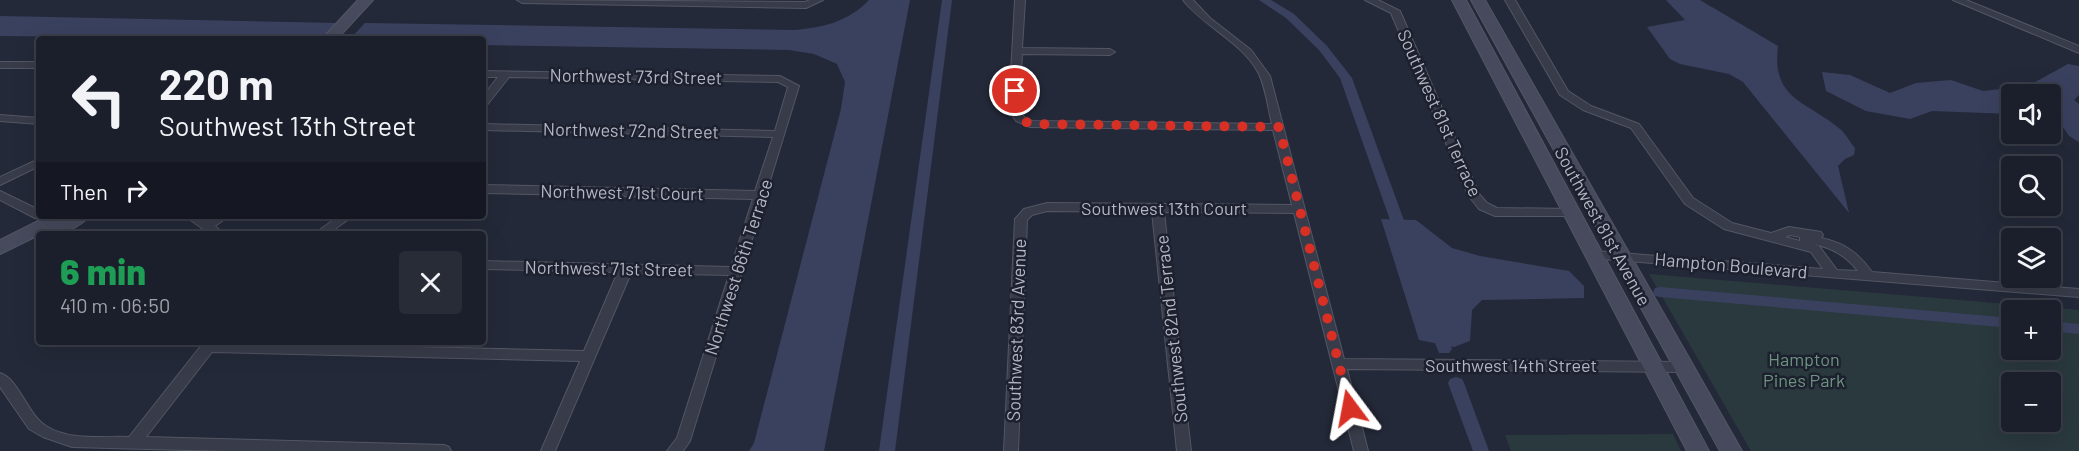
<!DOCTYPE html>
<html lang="en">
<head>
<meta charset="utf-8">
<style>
  :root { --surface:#1b1f2b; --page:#282c37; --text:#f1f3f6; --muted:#a0a2a9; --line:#393d47 }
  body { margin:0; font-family:Barlow,sans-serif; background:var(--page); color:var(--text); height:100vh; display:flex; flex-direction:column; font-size:22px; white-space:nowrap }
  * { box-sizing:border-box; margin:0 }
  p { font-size:20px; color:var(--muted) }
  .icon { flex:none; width:33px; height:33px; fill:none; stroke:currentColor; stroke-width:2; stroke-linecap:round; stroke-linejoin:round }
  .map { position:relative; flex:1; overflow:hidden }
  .details { position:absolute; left:36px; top:231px; width:450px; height:114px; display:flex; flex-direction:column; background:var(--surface); border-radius:6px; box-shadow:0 6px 24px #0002,0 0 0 2px var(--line) }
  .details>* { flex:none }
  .guide { position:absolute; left:36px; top:36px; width:450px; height:183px; border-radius:6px; box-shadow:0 6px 24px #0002,0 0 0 2px var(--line); background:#1b1f2b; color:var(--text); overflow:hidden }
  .controls { position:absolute; left:2001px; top:84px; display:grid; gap:12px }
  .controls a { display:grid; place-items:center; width:60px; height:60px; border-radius:6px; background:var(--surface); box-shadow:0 6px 24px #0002,0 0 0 2px var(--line); font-size:30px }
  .pin { position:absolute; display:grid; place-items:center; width:51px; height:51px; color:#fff; margin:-26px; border:3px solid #fff; border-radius:50%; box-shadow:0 2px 6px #0007 }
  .me { position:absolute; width:66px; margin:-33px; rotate:347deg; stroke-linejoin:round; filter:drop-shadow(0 0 4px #0008) }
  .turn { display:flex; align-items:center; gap:21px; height:126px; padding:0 24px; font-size:27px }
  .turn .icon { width:78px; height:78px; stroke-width:2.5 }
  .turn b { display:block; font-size:42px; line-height:51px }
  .then { display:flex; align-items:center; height:57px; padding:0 24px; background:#0003; gap:12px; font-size:22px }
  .round { display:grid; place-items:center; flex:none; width:63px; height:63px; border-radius:6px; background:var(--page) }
  .headline { display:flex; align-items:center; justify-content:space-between; height:102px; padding:0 24px }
  h1 { font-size:36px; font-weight:800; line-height:45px; color:#1e9e55 }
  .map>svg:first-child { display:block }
  .green { fill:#2a393e; fill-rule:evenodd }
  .water { fill:#3a415f }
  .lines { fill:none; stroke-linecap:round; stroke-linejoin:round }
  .canal { fill:#3a415f; fill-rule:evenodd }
  .street-casing { stroke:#535664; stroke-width:2 }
  .secondary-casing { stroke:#535664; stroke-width:2 }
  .street { fill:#383b49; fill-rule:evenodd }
  .secondary { fill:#464a5c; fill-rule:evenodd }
  .route { stroke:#d93025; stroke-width:10; stroke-dasharray:0 18 }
  .labels { text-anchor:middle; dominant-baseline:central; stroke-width:5; stroke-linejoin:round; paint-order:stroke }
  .street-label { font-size:18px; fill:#b3b6c5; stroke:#1d202e }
  .park-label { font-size:18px; fill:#6c947e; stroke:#1d202e }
</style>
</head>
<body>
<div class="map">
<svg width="2079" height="451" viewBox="0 0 2079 451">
  <rect width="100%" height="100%" fill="#242939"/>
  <g class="green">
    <path d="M 1649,274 L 2079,310 L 2079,451 L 1751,451 ZM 2012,310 L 2050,310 L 2050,350 L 2012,350 ZM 2012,382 L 2050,382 L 2050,422 L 2012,422 Z"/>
    <polygon points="1673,434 1681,451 1511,451 1505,435"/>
  </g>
  <g class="water">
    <path d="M 869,0 L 910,0 L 824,451 L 749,451 L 754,443 L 841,109 L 845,82 L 837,64 L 814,54 L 789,50 L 483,45 L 483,39 L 350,39 L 365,23 L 795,30 C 824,27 848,22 869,0 Z"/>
    <path d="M 1666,0 L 1700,0 L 1778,46 C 1771,100 1807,101 1840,129 C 1846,134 1850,142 1855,148 L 1854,155 L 1845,159 L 1838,166 L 1849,213 L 1743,82 L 1729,74 L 1680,64 L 1670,59 L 1647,27 L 1685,20 Z"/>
    <polygon points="0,16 339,23 323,39 0,36"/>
    <polygon points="2068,64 2079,66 2079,95 2074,100 2079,104 2079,142 2069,136 2059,121 2051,119 2050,94 2012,94 2011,114 1932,111 1910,119 1866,111 1826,91 1822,72 1850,75 1890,93 1916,83 1951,80 1983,91 2028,86"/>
    <polygon points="1381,219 1416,220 1452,248 1480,256 1569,271 1584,286 1584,298 1482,300 1472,310 1470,341 1454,347 1419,340"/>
  </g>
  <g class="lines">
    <g class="canal">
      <polygon points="942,0 952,0 895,451 879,451"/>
      <polygon points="1259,0 1271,0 1294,14 1327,46 1352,78 1410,237 1408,240 1398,240 1396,237 1340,78 1319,50 1286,18"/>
      <polygon points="1660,287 2012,318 2012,328 1660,297 1655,296 1653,292 1655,288"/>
      <polygon points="2050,321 2079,324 2079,334 2050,331"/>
      <polygon points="1436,323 1441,324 1452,349 1449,353 1439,353 1429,328 1431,324"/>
      <polygon points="1456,377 1462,379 1464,383 1489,451 1473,451 1448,383 1450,379"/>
    </g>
    <g class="street-casing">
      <g id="street">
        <polygon points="517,0 805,2 810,0 823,0 806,8 522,3"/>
        <path d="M 1015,0 L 1025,0 L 1022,48 L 1110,49 L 1115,52 L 1110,55 L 1022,54 L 1019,111 L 1024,117 L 1032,121 L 1272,124 C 1268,108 1266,89 1259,74 C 1243,42 1205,28 1183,0 L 1193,0 L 1210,18 L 1251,50 L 1270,76 L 1344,359 L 1681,362 L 1686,363 L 1688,367 L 1686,371 L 1681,372 L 1347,369 L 1368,451 L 1354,451 L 1294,213 L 1164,212 L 1191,451 L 1177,451 L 1152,212 L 1047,211 L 1032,215 L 1027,220 L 1018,451 L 1004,451 L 1015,219 L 1024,209 L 1047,203 L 1292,205 L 1273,130 L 1030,127 L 1016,121 L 1009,111 Z"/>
        <polygon points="1365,0 1378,0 1400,11 1479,194 1487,203 1497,208 1572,209 1578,213 1576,216 1495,216 1479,209 1468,195 1391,13"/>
        <path d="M 1505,0 L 1515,0 L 1568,91 L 1591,106 L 1639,124 L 1693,198 L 1732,223 L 1771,233 L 1789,227 L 1821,232 L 1823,235 L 1821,238 C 1845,243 1858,253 1872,272 L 2079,289 L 2079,297 L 1590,258 L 1588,255 L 1594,251 L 1823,269 L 1811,252 L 1724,229 L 1685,204 L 1631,128 L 1583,110 L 1560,95 ZM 1790,235 L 1800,237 L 1800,241 L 1785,237 ZM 1813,244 C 1833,248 1846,256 1858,271 L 1837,270 L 1819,246 Z"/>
        <polygon points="1953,0 1966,0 2079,46 2079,53"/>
        <rect x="0" y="62" width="39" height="6"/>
        <path d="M 483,71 L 780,76 L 799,86 L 690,441 L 683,451 L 667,451 L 677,438 L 729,275 L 631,273 L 555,451 L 541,451 L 580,361 L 212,352 L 146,437 L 444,445 L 449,447 L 451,451 L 225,451 L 72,447 L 43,437 L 29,429 L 0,387 L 0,373 C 19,379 27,414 46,426 C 69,441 103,436 129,437 L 204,342 L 584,351 L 618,272 L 483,269 L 483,261 L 731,267 L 753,199 L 483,193 L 483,185 L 755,191 L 773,137 L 483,130 L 483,124 L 775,131 L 788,87 L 778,82 L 509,77 L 487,105 L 483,106 L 483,96 L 498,77 L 483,77 Z"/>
        <polygon points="0,115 39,118 39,124 0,121"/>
        <polygon points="39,159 39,166 0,185 0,177"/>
        <polygon points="0,191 39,210 39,216 44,216 39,219 35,218 0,200"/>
        <polygon points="185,216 199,216 206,221 214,216 229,216 215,226 224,234 210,234"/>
        <polygon points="339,216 353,216 328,234 314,234"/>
      </g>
    </g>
    <g class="secondary-casing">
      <g id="secondary">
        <polygon points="358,0 373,0 337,39 322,39"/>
        <polygon points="1452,0 1466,0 1709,451 1687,451"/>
        <polygon points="1471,0 1485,0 1742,451 1720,451"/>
        <path d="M 48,216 L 89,216 C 82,226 58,238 47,231 L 0,254 L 0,240 Z"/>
      </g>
    </g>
    <use href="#street" class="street"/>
    <use href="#secondary" class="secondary"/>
  </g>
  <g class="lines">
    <path class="route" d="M 1015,91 C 1014,108 1014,116 1030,124 L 1279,127 L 1350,408"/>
  </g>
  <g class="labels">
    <g class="street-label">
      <text transform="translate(636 76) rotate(1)">Northwest 73rd Street</text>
      <text transform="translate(1440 113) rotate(66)">Southwest 81st Terrace</text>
      <text transform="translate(631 130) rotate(1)">Northwest 72nd Street</text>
      <text transform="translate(622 192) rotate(1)">Northwest 71st Court</text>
      <text x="1164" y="208">Southwest 13th Court</text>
      <text transform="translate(1603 226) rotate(61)">Southwest 81st Avenue</text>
      <text transform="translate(1731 265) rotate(5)">Hampton Boulevard</text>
      <text transform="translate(738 267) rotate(-72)">Northwest 66th Terrace</text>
      <text transform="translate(609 268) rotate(1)">Northwest 71st Street</text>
      <text transform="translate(1171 329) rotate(-96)">Southwest 82nd Terrace</text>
      <text transform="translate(1016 330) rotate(-88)">Southwest 83rd Avenue</text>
      <text x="1511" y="365">Southwest 14th Street</text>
    </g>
    <g class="park-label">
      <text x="1804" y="359">Hampton<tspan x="1804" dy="21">Pines Park</tspan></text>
    </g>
  </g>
</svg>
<div class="controls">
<a><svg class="icon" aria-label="sound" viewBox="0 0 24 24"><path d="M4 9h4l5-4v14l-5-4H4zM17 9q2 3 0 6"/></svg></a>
<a><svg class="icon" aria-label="search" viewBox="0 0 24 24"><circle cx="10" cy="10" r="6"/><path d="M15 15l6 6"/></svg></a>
<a><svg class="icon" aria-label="layers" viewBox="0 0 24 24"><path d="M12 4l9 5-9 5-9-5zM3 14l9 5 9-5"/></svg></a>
<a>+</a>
<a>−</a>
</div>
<div class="pin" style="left:1015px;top:91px;background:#d93025"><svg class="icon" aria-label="arrive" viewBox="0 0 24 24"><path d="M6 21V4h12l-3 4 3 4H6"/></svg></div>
<svg class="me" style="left:1350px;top:408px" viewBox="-20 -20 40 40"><path d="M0-17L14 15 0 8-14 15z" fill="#d93025" stroke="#fff" stroke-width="4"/></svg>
<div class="guide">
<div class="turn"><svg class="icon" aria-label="left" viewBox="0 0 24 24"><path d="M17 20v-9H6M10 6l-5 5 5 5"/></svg><div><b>220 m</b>Southwest 13th Street</div></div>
<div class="then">Then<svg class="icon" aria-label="right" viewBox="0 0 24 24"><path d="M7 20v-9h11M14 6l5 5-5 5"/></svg></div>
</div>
<section class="details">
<div class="headline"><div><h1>6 min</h1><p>410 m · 06:50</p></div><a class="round"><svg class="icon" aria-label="close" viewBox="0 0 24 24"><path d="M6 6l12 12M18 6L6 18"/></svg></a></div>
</section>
</div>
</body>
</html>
